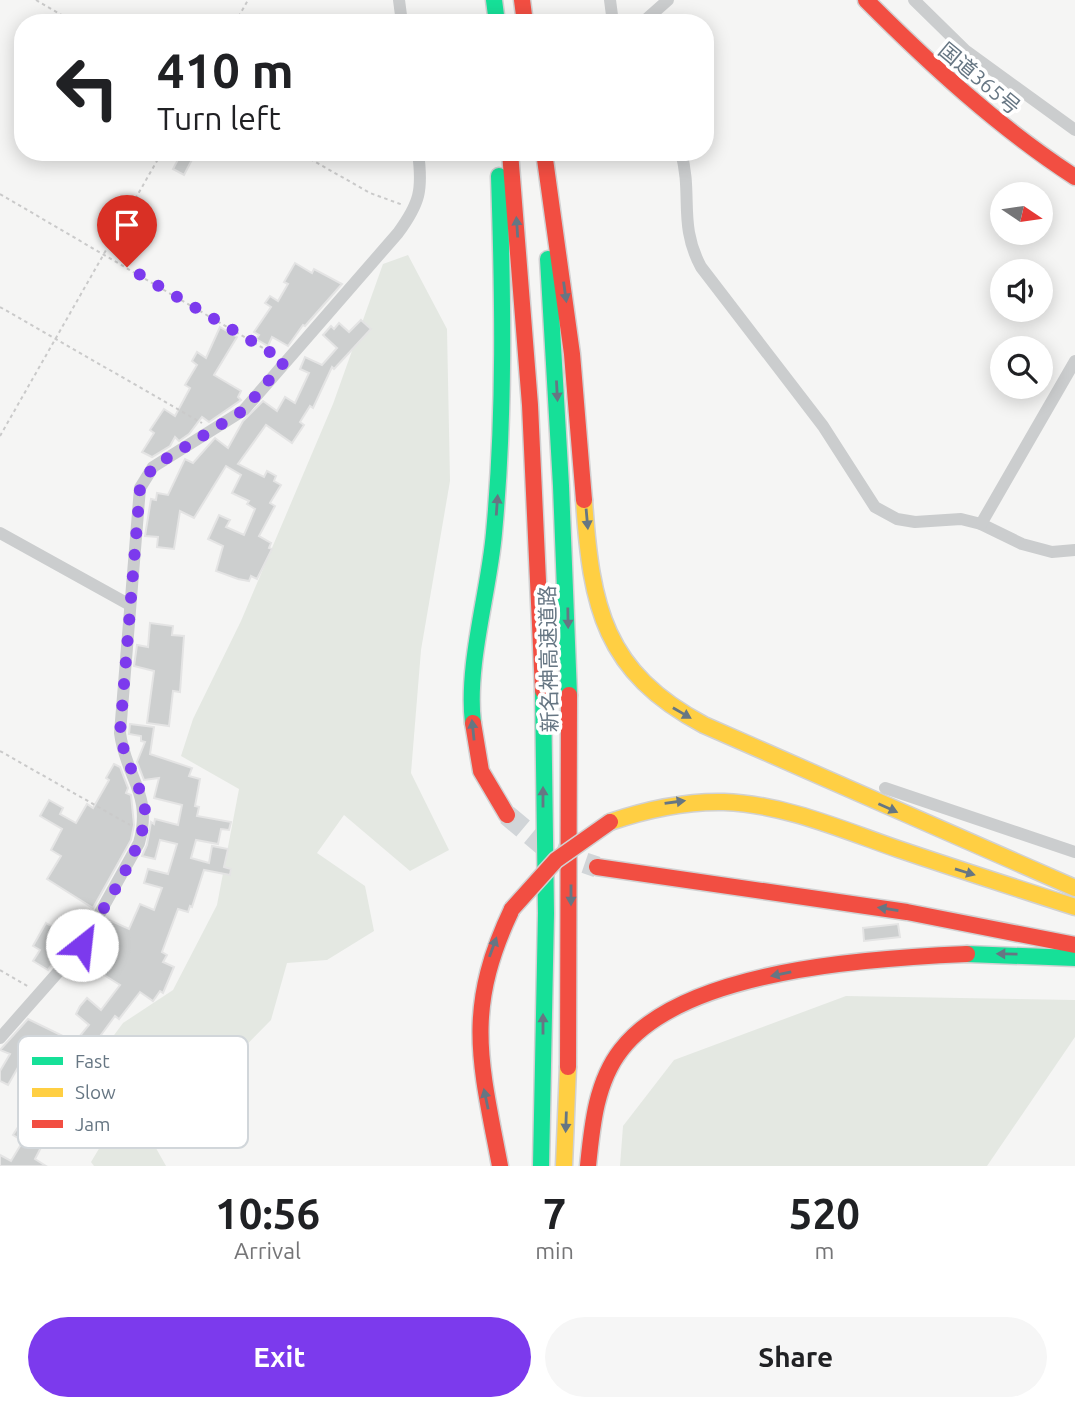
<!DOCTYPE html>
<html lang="en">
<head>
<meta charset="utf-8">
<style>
  :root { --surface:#fff; --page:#f6f6f6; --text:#202124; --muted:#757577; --accent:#7c3aed }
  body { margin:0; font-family:Ubuntu,"Noto Sans JP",sans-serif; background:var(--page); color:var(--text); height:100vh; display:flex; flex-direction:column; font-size:26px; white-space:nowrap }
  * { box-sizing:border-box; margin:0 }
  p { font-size:23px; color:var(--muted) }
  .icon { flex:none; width:38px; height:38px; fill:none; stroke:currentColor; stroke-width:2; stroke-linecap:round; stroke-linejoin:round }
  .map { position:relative; height:1166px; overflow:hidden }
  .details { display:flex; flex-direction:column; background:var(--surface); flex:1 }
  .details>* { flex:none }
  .banner { position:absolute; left:14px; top:14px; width:700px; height:147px; border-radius:28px; box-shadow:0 4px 18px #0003; background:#fff; color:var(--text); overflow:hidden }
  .needle { width:46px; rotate:103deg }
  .tools { position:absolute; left:990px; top:182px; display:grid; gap:14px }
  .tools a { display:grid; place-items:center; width:63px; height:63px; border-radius:50%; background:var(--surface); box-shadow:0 4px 18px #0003; font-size:35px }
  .pin { position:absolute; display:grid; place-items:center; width:60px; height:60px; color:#fff; margin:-72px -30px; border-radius:50% 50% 50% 0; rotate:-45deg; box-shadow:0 0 7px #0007 }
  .pin .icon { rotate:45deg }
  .me { position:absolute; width:77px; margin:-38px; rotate:29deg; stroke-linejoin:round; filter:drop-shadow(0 0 5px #0008) }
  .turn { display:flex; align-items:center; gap:24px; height:147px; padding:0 28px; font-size:32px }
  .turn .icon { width:91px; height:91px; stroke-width:2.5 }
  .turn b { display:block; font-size:49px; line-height:60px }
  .eta { display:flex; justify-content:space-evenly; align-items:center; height:119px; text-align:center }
  .eta b { font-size:42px; font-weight:700; line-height:49px }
  .primary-button { display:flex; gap:14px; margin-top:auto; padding:14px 28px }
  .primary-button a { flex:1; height:80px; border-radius:42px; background:var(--accent); color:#fff; font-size:28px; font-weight:700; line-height:80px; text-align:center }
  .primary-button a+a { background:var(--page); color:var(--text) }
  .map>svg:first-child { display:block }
  .green { fill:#e4e8e2 }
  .building { fill:#cdcfcf; stroke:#e4e4e4; stroke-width:2 }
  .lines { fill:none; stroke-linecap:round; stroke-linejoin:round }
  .highway-tunnel { stroke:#d1d5d8; stroke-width:21; stroke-dasharray:21 10; stroke-linecap:butt }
  .fast-casing { stroke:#d1d1d2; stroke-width:19 }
  .slow-casing { stroke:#d1d1d2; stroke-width:19 }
  .jam-casing { stroke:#d1d1d2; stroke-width:19 }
  .path { stroke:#cacaca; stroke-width:2; stroke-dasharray:3.5 3.5; stroke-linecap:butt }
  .street { stroke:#cbcdce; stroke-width:12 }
  .fast { stroke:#16e098; stroke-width:16 }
  .slow { stroke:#ffcf43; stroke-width:16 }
  .jam { stroke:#f24e42; stroke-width:16 }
  .jam-bridge-casing { stroke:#d1d1d2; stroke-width:19; stroke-linecap:butt }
  .jam-bridge { stroke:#f24e42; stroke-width:16 }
  .oneway { fill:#667683 }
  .route { stroke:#7c3aed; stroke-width:12; stroke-dasharray:0 21.6 }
  .labels { text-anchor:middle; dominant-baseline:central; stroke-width:7; stroke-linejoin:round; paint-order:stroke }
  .street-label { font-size:21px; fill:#667683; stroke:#fff }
  .key { fill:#fff; stroke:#d1d6da; stroke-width:2 }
  .key-label { font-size:19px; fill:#667683 }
</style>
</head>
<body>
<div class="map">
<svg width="1075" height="1166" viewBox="0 0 1075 1166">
  <rect width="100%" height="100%" fill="#f5f5f4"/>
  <g class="green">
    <polygon points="408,255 447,329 450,481 421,650 411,773 449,850 410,871 344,815 317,853 365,886 374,931 327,960 287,963 271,1020 152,1141 166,1166 94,1166 91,1162 133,1092 103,1050 123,1023 173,990 217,905 239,789 181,756 193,719 241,621 333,404 383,264"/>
    <polygon points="846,996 1075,1000 1075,1037 987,1166 620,1166 623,1126 674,1060"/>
  </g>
  <g class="building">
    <polygon points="182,152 196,152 184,175 173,169"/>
    <polygon points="295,263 312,273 314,269 342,284 305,326 303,325 288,346 272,337 268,346 256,339 259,335 254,332 271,307 265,303 270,296 278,301 288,284 284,282"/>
    <polygon points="361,320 371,329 334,369 332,367 313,408 310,406 300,422 304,425 292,443 266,425 238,464 264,477 267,471 276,476 274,481 281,485 270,503 275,506 259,536 271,543 269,548 272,549 257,579 251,576 249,581 238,579 216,571 223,546 208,539 219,515 230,520 226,527 244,535 255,509 247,504 249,501 232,493 241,475 226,466 194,518 180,511 174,549 157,547 158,537 145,536 151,499 156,500 157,493 168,495 185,459 193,463 215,438 228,448 243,421 263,401 277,411 285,397 295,403 309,373 300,369 305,357 322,365 337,348 323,335 331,326 334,329 339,323 349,332"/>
    <polygon points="220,327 237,337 214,375 241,391 238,397 241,400 209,422 202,417 189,434 179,441 175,437 170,446 152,457 142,452 154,433 150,430 164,409 175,416 190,388 185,385 197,365 192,361 197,352 206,358"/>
    <polygon points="150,623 173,626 172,635 184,636 180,692 173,691 169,726 147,723 154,671 134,666 137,645 148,647"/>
    <polygon points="130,724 154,727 150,754 192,768 189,776 200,779 195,806 199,807 197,816 231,822 229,830 221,829 218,844 196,840 191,858 209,863 212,846 228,849 224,867 231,869 230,875 204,870 192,907 190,906 188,912 178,909 162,952 167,955 163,962 174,967 163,993 160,991 153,1001 140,992 119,1019 115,1016 87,1054 98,1058 77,1106 83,1108 70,1142 48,1134 35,1159 46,1166 0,1166 0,1155 11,1161 23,1141 13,1135 20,1124 24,1127 46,1072 67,1082 80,1058 50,1045 42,1060 28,1055 24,1057 8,1085 0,1081 0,1071 10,1054 0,1050 28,1019 75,1042 89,1025 76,1014 80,1006 87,998 101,1010 120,985 104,975 117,953 105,947 110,931 102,927 107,919 129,929 140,904 154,910 162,888 144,883 148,869 168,874 177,844 160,840 155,859 142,856 147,845 151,822 154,824 155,819 178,825 182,805 154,798 159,778 144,780 137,762 145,742 141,741 141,736 129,734"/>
    <polygon points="114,764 120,767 128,788 126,793 131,795 134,825 131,840 93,908 47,879 61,856 51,850 62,829 40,816 49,800 63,808 60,814 76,823 87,804 93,808 109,780 106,778"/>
    <polygon points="46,923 75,940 60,957 58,955 48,970 33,961 40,950 33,946"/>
    <polygon points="898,924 900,937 864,941 863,928"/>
  </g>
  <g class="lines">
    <polyline class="highway-tunnel" points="507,815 550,851 597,867"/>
    <g class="fast-casing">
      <g id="fast">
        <polyline points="494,0 497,23"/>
        <polyline points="548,259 561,486 569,695"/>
        <path d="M 473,723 C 466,665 489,592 494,533 C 505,414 503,296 499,176"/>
        <polyline points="967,954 1075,958"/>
        <polyline points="541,1166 546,913 543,691"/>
      </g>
    </g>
    <g class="slow-casing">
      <g id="slow">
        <path d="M 584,500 C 591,607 604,672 704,725 L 1075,888"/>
        <path d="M 610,822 C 648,809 684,801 724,802 C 784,804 843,830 898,849 C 957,869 1016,888 1075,907"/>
        <polyline points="564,1166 568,1067"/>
      </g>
    </g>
    <g class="jam-casing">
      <g id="jam">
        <polyline points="522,0 525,23"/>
        <path d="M 866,0 C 931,65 998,127 1075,177"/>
        <polyline points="510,152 530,405 543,691"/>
        <polyline points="544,152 572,354 584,500"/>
        <polyline points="473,723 481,771 507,815"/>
        <polyline points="597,867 907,912 1075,945"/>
        <polyline points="568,1067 569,695"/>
        <path d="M 500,1166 C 480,1061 464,1010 512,909"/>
        <path d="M 588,1166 C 592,1126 596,1082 621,1050 C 683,969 872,958 967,954"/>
      </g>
    </g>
    <g class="path">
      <polyline points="36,0 75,23"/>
      <polyline points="235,23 248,0"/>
      <polyline points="298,152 370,193 403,205"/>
      <polyline points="0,194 275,355"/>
      <polyline points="0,307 202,423"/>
      <polyline points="0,436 162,152"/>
      <polyline points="0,751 130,825"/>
      <polyline points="0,970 29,987"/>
    </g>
    <g class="street">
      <polyline points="399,0 402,23"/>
      <polyline points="610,0 613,23"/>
      <polyline points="914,0 965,50 1075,130"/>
      <polyline points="642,23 668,0"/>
      <path d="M 681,152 C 693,196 678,224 701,267 L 823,426 L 875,507 L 897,519 L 915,522 L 961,519 L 981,524 L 1022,544 L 1052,552 L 1075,550"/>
      <polyline points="981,524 1075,361"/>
      <polyline points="0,533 130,605"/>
      <polyline points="885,788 1075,852"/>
      <path d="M 0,1038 L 82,945 L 139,843 C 153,793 126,779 120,733 L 140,488 L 153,467 L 244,410 L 398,233 C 420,203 423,190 418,152"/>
    </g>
    <use href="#fast" class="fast"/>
    <use href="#slow" class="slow"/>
    <use href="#jam" class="jam"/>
    <g class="jam-bridge-casing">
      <polyline id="jam-bridge" points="512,909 556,860 610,822"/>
    </g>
    <use href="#jam-bridge" class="jam-bridge"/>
  </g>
  <defs><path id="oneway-solid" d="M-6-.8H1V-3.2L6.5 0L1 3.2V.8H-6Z" transform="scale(1.75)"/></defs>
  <g class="oneway">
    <use href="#oneway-solid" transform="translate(517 227) rotate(-94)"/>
    <use href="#oneway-solid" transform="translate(565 292) rotate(82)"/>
    <use href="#oneway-solid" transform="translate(557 391) rotate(87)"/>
    <use href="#oneway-solid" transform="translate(497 505) rotate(-86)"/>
    <use href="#oneway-solid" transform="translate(587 519) rotate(85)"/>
    <use href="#oneway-solid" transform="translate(568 618) rotate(89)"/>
    <use href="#oneway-solid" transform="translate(682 713) rotate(30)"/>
    <use href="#oneway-solid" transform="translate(473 730) rotate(-96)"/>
    <use href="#oneway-solid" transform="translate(543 797) rotate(-90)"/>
    <use href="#oneway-solid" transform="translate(675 802) rotate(-8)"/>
    <use href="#oneway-solid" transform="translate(888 808) rotate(24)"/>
    <use href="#oneway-solid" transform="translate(965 872) rotate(17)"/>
    <use href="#oneway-solid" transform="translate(571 895) rotate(90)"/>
    <use href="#oneway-solid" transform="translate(888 909) rotate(-171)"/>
    <use href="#oneway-solid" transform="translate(493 947) rotate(-70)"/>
    <use href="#oneway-solid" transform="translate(1007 954) rotate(-179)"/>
    <use href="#oneway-solid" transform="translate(781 974) rotate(168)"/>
    <use href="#oneway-solid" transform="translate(543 1024) rotate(-90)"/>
    <use href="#oneway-solid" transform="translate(486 1099) rotate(-102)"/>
    <use href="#oneway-solid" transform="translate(566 1122) rotate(92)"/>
  </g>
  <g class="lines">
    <path class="route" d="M 82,945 C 99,913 153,839 144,804 C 138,780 124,759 120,733 L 140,488 L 153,467 L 244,410 L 285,361 L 127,267"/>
  </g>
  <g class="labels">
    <g class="street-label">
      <text transform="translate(980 78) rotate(40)">国道365号</text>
      <text transform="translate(548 659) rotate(-91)">新名神高速道路</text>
    </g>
  </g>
  <rect x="18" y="1036" width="230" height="112" rx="10" class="key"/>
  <rect x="32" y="1057" width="31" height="8" fill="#16e098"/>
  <rect x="32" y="1088" width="31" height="9" fill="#ffcf43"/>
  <rect x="32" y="1120" width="31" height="8" fill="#f24e42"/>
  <g class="key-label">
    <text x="75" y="1068">Fast</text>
    <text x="75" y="1099">Slow</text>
    <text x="75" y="1131">Jam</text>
  </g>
</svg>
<div class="tools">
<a><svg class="needle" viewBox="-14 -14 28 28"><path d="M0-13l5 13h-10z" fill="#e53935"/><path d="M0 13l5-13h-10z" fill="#757577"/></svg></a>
<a><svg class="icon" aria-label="sound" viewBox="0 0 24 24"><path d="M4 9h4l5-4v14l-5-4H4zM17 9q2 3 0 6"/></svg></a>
<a><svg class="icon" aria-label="search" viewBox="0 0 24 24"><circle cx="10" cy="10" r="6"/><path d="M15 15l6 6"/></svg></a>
</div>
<div class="pin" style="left:127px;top:267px;background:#d93025"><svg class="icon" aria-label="arrive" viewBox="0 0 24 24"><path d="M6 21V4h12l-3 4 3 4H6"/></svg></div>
<svg class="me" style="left:82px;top:945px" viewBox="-20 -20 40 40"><circle r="19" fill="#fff"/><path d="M0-13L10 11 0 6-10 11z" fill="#7c3aed"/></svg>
<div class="banner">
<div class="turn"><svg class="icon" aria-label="left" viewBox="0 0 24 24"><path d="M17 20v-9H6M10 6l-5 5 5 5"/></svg><div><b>410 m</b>Turn left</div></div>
</div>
</div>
<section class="details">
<div class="eta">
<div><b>10:56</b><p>Arrival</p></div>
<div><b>7</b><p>min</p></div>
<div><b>520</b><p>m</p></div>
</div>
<div class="primary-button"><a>Exit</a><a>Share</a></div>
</section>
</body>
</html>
